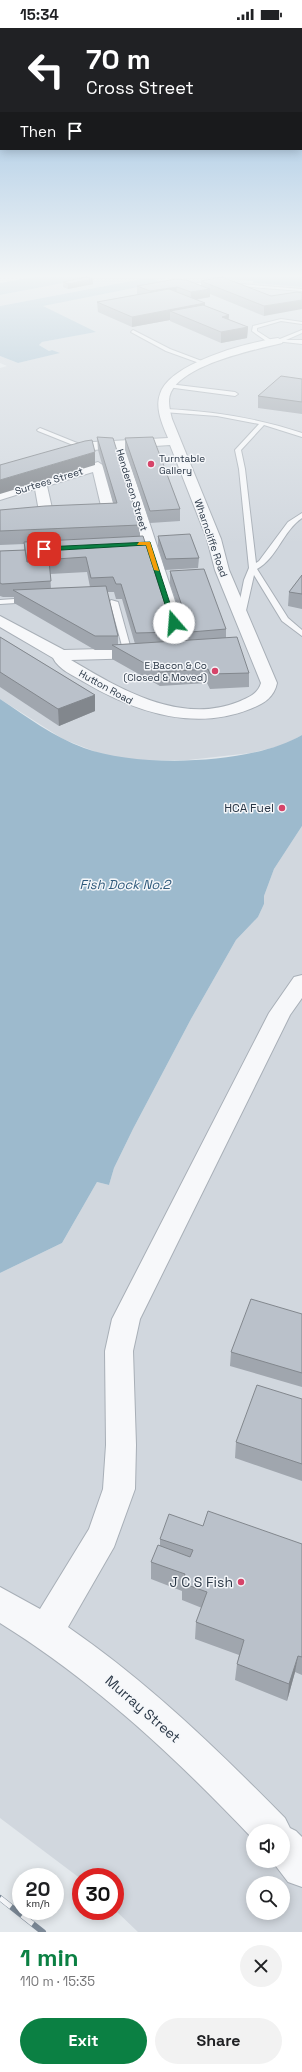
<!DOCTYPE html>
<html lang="en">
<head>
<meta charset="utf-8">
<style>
  :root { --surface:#fff; --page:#f2f2f2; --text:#202124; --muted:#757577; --accent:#0b8043 }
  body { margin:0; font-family:"Space Grotesk",sans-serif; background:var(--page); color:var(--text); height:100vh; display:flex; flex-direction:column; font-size:15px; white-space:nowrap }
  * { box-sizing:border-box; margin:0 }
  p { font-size:13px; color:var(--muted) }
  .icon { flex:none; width:22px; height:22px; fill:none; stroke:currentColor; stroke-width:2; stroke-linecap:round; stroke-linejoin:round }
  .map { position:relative; height:1904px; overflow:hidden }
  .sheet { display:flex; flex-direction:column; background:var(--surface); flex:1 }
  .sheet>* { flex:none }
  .guide { position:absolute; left:0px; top:0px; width:302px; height:122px; box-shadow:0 2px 10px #0003; background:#202124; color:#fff; overflow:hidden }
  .fabs { position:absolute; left:246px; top:1796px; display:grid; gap:8px }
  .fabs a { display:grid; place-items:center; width:44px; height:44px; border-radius:50%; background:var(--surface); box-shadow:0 2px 10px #0003; font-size:20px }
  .speed { position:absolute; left:12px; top:1840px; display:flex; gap:8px; font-size:20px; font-weight:700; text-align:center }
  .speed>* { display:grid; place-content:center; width:52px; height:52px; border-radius:50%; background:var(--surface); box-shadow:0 2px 10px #0003; line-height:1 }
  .speed small { font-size:10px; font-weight:400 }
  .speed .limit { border:6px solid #d22; background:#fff; color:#111 }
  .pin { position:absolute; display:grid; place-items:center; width:34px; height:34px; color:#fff; margin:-17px; border-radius:8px; box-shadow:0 2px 6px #0006 }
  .me { position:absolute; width:44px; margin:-22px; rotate:342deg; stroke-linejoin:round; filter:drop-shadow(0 0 3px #0008) }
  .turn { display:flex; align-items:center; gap:14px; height:84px; padding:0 20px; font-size:18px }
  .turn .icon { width:52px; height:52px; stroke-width:2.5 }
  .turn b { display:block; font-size:28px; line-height:34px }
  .then { display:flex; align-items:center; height:38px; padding:0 20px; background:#0003; gap:8px; font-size:15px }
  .round { display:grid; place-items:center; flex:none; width:42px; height:42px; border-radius:21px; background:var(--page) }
  .head { display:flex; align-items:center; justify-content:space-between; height:68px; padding:0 20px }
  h1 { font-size:24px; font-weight:800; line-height:30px; color:var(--accent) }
  .primary-button { display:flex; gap:8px; margin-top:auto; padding:8px 20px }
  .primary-button a { flex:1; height:46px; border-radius:24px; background:var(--accent); color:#fff; font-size:16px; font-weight:800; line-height:46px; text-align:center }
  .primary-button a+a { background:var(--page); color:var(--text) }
  .status { display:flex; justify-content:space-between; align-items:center; height:28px; padding:0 20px; background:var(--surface); direction:ltr }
  .status svg { height:11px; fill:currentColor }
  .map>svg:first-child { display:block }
  .built { fill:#d1d7de; fill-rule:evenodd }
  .water { fill:#9dbacd }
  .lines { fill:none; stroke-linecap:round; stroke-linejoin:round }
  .lane-casing { stroke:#a8afb7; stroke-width:2 }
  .street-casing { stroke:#a8afb7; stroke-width:2 }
  .lane { fill:#f7f8fa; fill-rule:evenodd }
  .street { fill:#f7f8fa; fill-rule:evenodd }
  .rail-casing { stroke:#7c8997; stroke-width:6 }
  .rail { stroke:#f4f6f9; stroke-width:5; stroke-dasharray:14; stroke-linecap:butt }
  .wall { fill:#a0a6ae; fill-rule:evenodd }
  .shaded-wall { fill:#82878d }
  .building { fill:#bac1ca; stroke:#82878d }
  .route { fill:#0b8043; stroke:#07532c }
  .slow { fill:#f59e0b }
  .poi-dot { fill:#d64469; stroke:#f4f6f9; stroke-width:1.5 }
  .labels { text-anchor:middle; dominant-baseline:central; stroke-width:3; stroke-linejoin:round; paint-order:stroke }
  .far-poi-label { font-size:10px; fill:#2a3746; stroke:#f4f6f9; text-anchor:start }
  .far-street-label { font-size:10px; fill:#2a3746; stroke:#f4f6f9 }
  .poi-label { font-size:12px; fill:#2a3746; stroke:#f4f6f9; text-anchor:end }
  .water-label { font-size:13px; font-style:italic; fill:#315b7c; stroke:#f4f6f9 }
  .near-poi-label { font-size:14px; fill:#2a3746; stroke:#f4f6f9; text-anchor:end }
  .near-street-label { font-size:14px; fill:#2a3746; stroke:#f4f6f9 }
</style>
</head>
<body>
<div class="status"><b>15:34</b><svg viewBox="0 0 49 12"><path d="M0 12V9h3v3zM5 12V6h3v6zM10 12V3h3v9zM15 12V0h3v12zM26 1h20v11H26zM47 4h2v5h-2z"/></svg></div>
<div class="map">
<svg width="302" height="1904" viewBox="0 0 302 1904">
  <rect width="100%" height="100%" fill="#e3e8ec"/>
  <g class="built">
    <polygon points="95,249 158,249 169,253 196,249 302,259 302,707 284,717 251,725 188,732 144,732 121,730 101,726 63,711 0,671 0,340 7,338 0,335 0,328 18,335 59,325 52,322 49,323 39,317 42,314 95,304 43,279 44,277 139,259 157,252 147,250 135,252 0,278 0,267"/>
    <path d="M 302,798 L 302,1904 L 138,1904 L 115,1882 L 115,1849 L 81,1849 L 81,1851 L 0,1790 L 0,1245 L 62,1215 L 97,1154 L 109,1157 L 114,1140 L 133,1101 L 191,991 L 236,912 L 258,889 L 264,876 L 264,868 L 274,841 ZM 253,1803 L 283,1803 L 283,1833 L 253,1833 ZM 253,1855 L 283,1855 L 283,1885 L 253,1885 Z"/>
  </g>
  <g class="water">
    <polygon points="34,249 95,249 0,267 0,255"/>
    <polygon points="196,249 302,249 302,259 253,255 253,253"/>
    <polygon points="147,250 157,252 159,255 43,278 96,304 42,314 39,317 49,323 52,322 60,325 18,335 0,328 0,278"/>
    <path d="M 0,671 C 27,689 54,709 84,720 C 139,740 251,737 302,707 L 302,798 L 274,841 L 264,868 L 264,876 L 258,889 L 236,912 L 191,991 L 133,1101 L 114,1140 L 109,1157 L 97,1154 L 62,1215 L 0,1245 Z"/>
  </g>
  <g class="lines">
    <g class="lane-casing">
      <g id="lane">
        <polygon points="183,255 227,255 302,261 302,263 227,257 181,257"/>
        <polygon points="281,291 302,294 302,296 281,293 257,300 257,303 271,312 269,315 252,303 253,298"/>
        <polygon points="133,302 170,321 207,335 202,336 166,323 131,304"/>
        <polygon points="302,302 302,305 286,312 302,312 302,316 275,313"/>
        <polygon points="169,356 235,364 238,366 235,368 167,359"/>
        <path d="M 165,381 C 212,383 257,390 302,405 L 302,409 L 264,397 L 241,422 L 245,441 L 256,535 L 259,533 L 288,494 L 302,485 L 302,490 C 283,503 277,530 257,541 L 288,590 L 302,602 L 302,608 L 282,593 L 254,547 L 245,587 L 241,589 L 237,587 L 244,552 L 249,540 L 239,441 L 235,422 L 259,396 L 217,388 L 163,384 Z"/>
        <polygon points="40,400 87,419 88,420 83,421 38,403 37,402"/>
        <polygon points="29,570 33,572 32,574 0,576 0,572"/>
        <polygon points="111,572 118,574 132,625 131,627 124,625 110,574"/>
      </g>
    </g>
    <g class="street-casing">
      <g id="street">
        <path d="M 278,310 L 283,313 L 282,315 C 254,322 185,336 171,364 C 167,372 170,383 172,391 L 221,511 L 229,542 L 277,655 C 274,670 263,676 250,681 C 193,704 133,683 84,654 C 73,647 59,642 53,630 L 0,599 L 0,588 L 64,622 L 141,620 L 147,622 L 149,625 L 147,628 L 141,630 L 71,632 C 120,661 180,697 238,674 C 248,670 258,666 261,655 L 215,542 L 207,511 L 170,417 L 125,420 L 191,622 L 189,625 L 177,625 L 175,622 L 113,420 L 94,422 L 65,430 L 59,426 L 61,423 L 93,414 L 168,410 C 162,396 155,380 160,366 C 169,335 249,314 278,310 Z"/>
        <polygon points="98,434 104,438 116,486 114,489 89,491 82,487 89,483 102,482 93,444 47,458 54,489 52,492 47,493 40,489 35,461 0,472 0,464"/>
        <path d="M 302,947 L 302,970 L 290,987 L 140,1291 L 133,1323 L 136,1417 L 135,1461 L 114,1519 L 68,1599 C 148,1654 217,1721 285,1790 L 290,1800 L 296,1803 L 302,1809 L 302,1859 L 288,1854 L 272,1833 L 283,1833 L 283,1803 L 253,1803 L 253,1811 C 176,1730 95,1654 0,1595 L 0,1559 L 40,1581 L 89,1501 L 103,1461 L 106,1417 L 105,1323 L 112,1291 L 269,985 L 294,949 Z"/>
      </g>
    </g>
    <use href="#lane" class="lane"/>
    <use href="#street" class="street"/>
    <g class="rail-casing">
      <polyline id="rail" points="0,1870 43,1904"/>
    </g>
    <use href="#rail" class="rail"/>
  </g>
  <g class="wall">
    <polygon points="201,253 271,268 264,288 210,266 210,269 196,272 205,275 205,278 229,287 228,291 248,299 247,310 221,315 170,293 170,292 132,299 98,284 97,274 139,266 137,266 137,258 201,258"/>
    <polygon points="63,254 93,256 68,261 63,259"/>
    <polygon points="302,351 302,386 258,380 258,368"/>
    <path d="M 97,409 L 140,497 L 140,508 L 174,604 L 174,613 L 189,612 L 170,556 L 170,543 L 226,601 L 226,610 L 249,645 L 249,659 L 210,661 L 207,655 L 160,658 L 112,631 L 112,622 L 95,622 L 14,575 L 14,569 L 3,569 L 0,568 L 0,523 L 24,522 L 24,516 L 0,517 L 0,482 L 113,475 L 98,422 ZM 87,544 L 90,559 L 51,560 L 50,546 ZM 107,564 L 114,564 L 116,571 L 122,571 L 135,616 L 118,617 L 118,608 Z"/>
    <polygon points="125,410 180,481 180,493 150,495 125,422"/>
    <polygon points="158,508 199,530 198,540 165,542 158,518"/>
    <polygon points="302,547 302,581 288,578 289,564"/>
    <polygon points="0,609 95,667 95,683 59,698 0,659"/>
    <polygon points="302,1286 302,1359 230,1338 231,1324"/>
    <polygon points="302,1371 302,1453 235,1430 236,1414"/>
    <polygon points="203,1498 302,1516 302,1647 295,1644 287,1673 235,1652 237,1636 239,1627 195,1611 196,1594 202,1580 182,1572 182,1563 151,1551 151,1534 160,1518 160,1511"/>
  </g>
  <g class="shaded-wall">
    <polygon points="93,251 93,256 68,261 68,256"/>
    <polygon points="177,259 176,266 150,271 150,263"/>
    <polygon points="210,261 210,269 191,272 191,264"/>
    <polygon points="302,272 302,281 264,288 264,278"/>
    <polygon points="205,275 204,285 170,283 170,292 132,299 132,289"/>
    <polygon points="229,287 228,298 222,289"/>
    <polygon points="248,299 247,310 221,315 221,304"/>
    <polygon points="95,424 95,437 0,466 0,452"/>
    <polygon points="95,667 95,683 59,698 58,681"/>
    <polygon points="298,1628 295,1644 287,1673 289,1656"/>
  </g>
  <g class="building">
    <polygon points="86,249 93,251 68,256 63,254"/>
    <polygon points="222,249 271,268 297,264 302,265 302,272 264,278 201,253"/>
    <polygon points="176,251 186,252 210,261 191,264 177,259 150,263 137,258"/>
    <polygon points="169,261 205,275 132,289 97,274"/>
    <polygon points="203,277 229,287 222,289 248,299 221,304 170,283"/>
    <polygon points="281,348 302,351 302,374 258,368"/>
    <polygon points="97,409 113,410 140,497 0,503 0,482 45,478 117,475"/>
    <polygon points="153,409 180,481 150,483 125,410"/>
    <polygon points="92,412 95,424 0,452 0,437 85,413"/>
    <polygon points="190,506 199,530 166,531 158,508"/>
    <polygon points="143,508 174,604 136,605 121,556 116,556 113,549 91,550 86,529 27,533 24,514"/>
    <polygon points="25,522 27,534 49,533 51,553 2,556 0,555 0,523"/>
    <polygon points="204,541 226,601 191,604 170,543"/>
    <polygon points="302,547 302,566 289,564"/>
    <polygon points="106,558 118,608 95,608 13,562"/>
    <polygon points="0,609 95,667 58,681 0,644"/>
    <polygon points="237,609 249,645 210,646 208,641 160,644 112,617"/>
    <polygon points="251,1271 302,1286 302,1345 231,1324"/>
    <polygon points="257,1357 302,1371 302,1436 236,1414"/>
    <polygon points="208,1483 302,1516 302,1629 298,1628 289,1656 237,1636 244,1612 196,1594 207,1564 182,1555 185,1546 151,1534 158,1517 190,1529 193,1522 160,1511 169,1486 203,1498"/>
  </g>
  <linearGradient id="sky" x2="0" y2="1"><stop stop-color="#8ab6dd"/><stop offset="0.48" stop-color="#f2f5f6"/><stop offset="1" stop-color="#f2f5f6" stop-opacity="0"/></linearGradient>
  <rect width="302" height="516" fill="url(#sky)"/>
  <polygon class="route" points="150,514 177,597 171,595 146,517 44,523 42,521 44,519"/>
  <polygon class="slow" points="139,514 150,514 159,543 154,542 146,517 137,517"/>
  <g class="poi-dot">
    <circle cx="151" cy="436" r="4"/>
    <circle cx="215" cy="643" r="4"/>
    <circle cx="282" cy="780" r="4"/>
    <circle cx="241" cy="1554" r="4"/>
  </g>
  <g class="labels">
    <g class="far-poi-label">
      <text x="159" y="430">Turntable<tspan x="159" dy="12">Gallery</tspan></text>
      <text x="207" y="637" text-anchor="end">E Bacon &amp; Co<tspan x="207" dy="12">(Closed &amp; Moved)</tspan></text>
    </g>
    <g class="far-street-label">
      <text transform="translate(49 453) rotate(-17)">Surtees Street</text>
      <text transform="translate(132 462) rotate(73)">Henderson Street</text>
      <text transform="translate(211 510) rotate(71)">Wharncliffe Road</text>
      <text transform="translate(106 659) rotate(29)">Hutton Road</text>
    </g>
    <g class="poi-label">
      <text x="274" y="780">HCA Fuel</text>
    </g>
    <g class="water-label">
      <text x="125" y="856">Fish Dock No.2</text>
    </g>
    <g class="near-poi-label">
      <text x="233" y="1554">J C S Fish</text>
    </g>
    <g class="near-street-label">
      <text transform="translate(143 1681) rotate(41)">Murray Street</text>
    </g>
  </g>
</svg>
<div class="fabs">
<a><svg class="icon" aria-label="sound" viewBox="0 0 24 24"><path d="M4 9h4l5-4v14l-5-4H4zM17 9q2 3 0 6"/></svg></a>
<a><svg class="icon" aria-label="search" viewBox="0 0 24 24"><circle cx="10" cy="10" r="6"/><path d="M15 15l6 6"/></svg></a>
</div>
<div class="speed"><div>20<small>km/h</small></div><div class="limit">30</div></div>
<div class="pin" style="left:44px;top:521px;background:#d93025"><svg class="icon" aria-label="arrive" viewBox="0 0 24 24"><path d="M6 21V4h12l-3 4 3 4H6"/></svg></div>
<svg class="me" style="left:174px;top:595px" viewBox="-20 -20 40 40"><circle r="19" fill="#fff"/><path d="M0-13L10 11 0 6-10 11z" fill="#0b8043"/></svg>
<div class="guide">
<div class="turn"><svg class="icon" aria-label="left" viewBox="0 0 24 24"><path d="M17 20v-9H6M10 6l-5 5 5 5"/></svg><div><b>70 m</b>Cross Street</div></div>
<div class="then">Then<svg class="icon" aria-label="arrive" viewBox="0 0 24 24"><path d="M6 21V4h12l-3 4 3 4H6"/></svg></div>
</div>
</div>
<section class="sheet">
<div class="head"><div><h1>1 min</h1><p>110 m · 15:35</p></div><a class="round"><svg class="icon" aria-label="close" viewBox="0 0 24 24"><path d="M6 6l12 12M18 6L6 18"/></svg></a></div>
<div class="primary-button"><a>Exit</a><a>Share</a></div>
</section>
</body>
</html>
